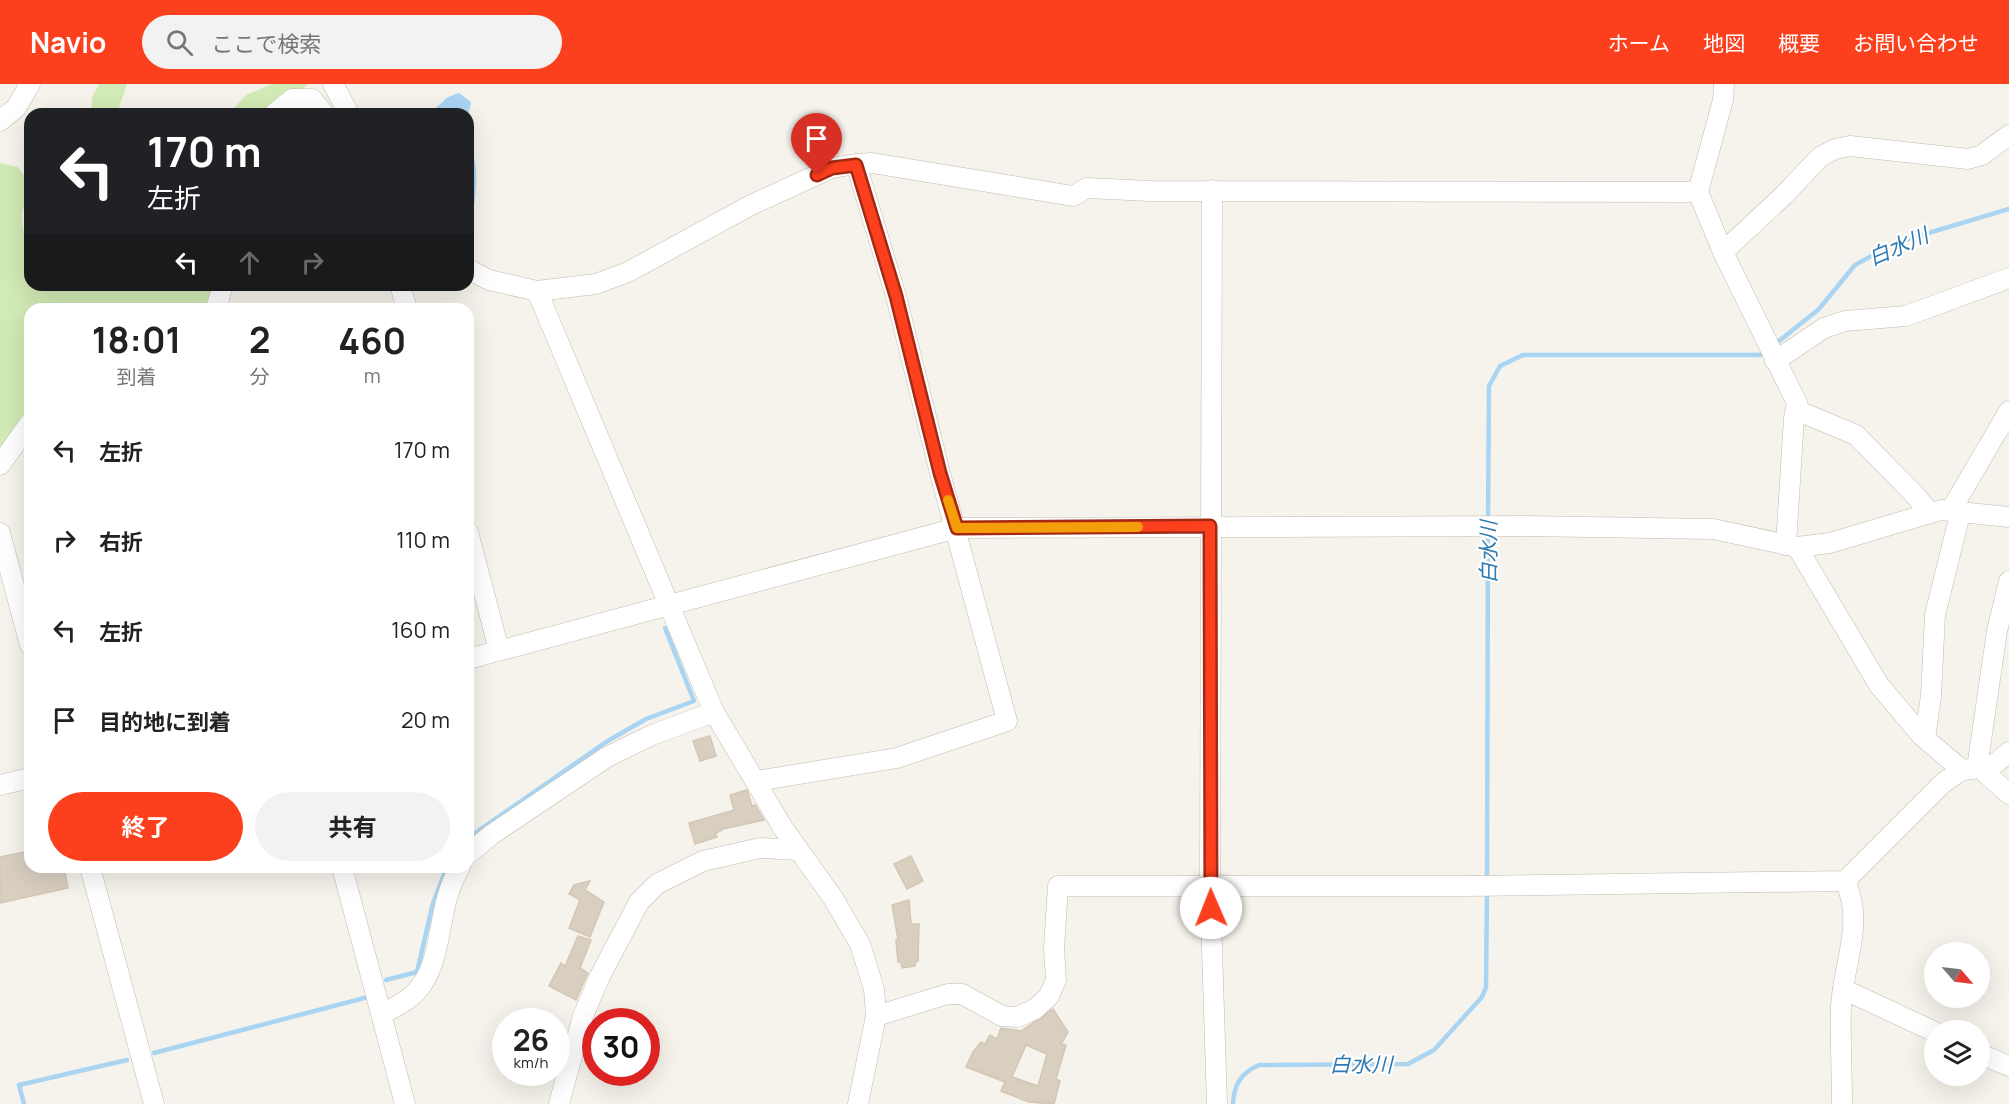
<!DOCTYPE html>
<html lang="ja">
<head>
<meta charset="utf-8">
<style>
  :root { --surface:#fff; --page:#f2f2f2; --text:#222; --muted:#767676; --accent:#fc3f1d }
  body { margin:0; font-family:Manrope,"Noto Sans JP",sans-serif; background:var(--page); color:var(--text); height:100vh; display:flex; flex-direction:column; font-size:22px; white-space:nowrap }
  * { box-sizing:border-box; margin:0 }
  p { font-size:20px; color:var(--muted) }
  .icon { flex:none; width:33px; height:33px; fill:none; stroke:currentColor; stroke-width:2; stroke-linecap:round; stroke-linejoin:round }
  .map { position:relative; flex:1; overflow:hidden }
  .drawer { position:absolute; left:24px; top:219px; width:450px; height:570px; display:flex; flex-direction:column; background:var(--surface); border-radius:18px; box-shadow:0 6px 24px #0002 }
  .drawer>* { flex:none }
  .banner { position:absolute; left:24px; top:24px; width:450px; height:183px; border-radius:18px; box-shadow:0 6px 24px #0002; background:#202124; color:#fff; overflow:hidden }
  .needle { width:39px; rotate:118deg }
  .controls { position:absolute; left:1924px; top:858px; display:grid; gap:12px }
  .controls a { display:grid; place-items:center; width:66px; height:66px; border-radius:50%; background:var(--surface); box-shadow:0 6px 24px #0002; font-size:30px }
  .speed { position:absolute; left:492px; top:924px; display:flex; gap:12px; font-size:30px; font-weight:700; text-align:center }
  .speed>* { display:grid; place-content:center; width:78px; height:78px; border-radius:50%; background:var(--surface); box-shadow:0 6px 24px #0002; line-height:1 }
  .speed small { font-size:15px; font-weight:400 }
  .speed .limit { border:9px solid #d22; background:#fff; color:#111 }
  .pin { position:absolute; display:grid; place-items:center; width:51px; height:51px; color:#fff; margin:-62px -26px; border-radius:50% 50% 50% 0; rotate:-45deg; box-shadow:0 0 6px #0007 }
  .pin .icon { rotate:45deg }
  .me { position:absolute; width:66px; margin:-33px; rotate:359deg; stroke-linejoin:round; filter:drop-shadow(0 0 4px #0008) }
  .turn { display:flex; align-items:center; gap:21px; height:126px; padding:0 24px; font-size:27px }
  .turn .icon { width:78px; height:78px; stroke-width:2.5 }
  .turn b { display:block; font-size:42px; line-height:51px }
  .lanes { display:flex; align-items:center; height:57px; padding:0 24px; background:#0003; justify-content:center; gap:30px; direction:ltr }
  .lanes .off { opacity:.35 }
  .eta { display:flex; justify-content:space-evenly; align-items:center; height:102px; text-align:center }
  .eta b { font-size:36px; font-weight:700; line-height:42px }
  .action { display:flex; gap:12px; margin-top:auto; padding:12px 24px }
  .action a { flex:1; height:69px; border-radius:36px; background:var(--accent); color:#fff; font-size:24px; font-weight:700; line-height:69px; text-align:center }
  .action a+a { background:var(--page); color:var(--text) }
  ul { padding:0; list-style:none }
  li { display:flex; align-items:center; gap:18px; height:90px; padding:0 24px }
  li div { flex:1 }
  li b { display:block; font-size:22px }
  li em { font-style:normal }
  header { display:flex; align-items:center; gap:36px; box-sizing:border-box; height:84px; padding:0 30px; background:var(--accent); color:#fff }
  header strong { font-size:28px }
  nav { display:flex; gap:33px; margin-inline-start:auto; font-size:21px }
  .search { width:420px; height:54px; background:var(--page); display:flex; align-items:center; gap:15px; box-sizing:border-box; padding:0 21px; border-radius:33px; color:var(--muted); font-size:22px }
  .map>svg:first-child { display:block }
  .green { fill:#d2eab5 }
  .water { fill:#a9d4f2 }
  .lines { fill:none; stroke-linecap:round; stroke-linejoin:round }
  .stream { stroke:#a9d4f2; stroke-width:4.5 }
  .building { fill:#d8cfc1; stroke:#d3c7b4; stroke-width:1.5; fill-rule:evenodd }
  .minor-casing { stroke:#c2bbae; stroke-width:21 }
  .minor { stroke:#fff; stroke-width:20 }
  .route-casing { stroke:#a42913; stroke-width:15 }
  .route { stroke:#fc3f1d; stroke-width:10 }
  .slow { stroke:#f59e0b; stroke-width:10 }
  .labels { text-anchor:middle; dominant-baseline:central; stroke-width:4.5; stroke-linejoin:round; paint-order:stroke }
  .water-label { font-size:21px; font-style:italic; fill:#2e7ab2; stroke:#fff }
</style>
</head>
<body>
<header>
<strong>Navio</strong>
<div class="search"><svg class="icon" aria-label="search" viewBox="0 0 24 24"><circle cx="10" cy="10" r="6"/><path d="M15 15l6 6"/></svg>ここで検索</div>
<nav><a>ホーム</a><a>地図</a><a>概要</a><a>お問い合わせ</a></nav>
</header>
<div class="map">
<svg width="2009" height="1020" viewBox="0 0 2009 1020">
  <rect width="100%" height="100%" fill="#f6f3ec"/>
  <g class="green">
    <polygon points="99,0 127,0 119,23 120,30 91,30 92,13"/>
    <polygon points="272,0 309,0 266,30 229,30 246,11"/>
    <path d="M 0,79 L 18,83 C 35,108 31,100 23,126 C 21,133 23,143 24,150 L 30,149 L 30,201 L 167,201 L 169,204 L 172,201 L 216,201 L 208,225 L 30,225 L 30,322 L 0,368 Z"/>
  </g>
  <g class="water">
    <polygon points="459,9 471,18 468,31 429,30 448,13"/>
    <path d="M 468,57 C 484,86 472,122 471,154 L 468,155 Z"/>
  </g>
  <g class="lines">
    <g class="stream">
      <polyline points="1774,261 1819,225 1855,181 1895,159 2009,125"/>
      <polyline points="1488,438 1489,302 1500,282 1523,271 1760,271 1765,268"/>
      <polyline points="468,754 606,658 646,635 694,617 665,544"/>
      <polyline points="1487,798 1488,446"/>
      <polyline points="386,896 417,888 433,819 447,783"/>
      <polyline points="154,969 368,913"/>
      <polyline points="24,1020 19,1001 127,976"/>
      <path d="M 1233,1020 C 1234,1000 1241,989 1259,981 L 1408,980 L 1434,966 L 1482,913 L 1486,903 L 1487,806"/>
    </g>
  </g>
  <g class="building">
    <polygon points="710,652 716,672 700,677 693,657"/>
    <polygon points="747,706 752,722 755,721 764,736 723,745 715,750 717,753 695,760 689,739 734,726 730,711"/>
    <polygon points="30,767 30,783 64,783 68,804 0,819 0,773"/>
    <polygon points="911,772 923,797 907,805 894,780"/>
    <polygon points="590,797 585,806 604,818 590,853 569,844 580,816 569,810 574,801"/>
    <polygon points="909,816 911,840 919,840 918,877 915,879 915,882 902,884 901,878 898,878 896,856 898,855 892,821"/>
    <polygon points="578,852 591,856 580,884 588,889 576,916 549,902 561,879 565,882"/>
    <path d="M 1053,925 L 1068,948 L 1061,960 L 1066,961 L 1056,995 L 1060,997 L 1054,1020 L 1029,1018 L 1001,1007 L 1005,998 L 966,983 L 973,968 L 981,958 L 985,960 L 990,951 L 997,955 L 1001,944 L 1021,947 ZM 1026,961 L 1047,970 L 1038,1002 L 1012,993 Z"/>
  </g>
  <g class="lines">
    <g class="minor-casing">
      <g id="minor">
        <polyline points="333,0 349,30"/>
        <polyline points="1724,0 1723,16 1698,108 1723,168 1797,319 1794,334 1786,461"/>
        <polyline points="274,30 292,15 312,15 324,30"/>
        <polyline points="0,37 16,24 30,0"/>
        <polyline points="1212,106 1210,802 1217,1020"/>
        <polyline points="1723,168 1784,111 1820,73 1835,65 1850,62 1968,75 1982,71 2009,51"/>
        <polyline points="468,185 489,196 537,207 596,200 628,188 751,121 832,84 856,80 872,79 1073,112 1087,104 1150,107 1698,108"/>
        <polyline points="400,201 407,225"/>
        <polyline points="537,207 714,628 783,744 833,814 860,860 874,905 876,932 858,1020"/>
        <polyline points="216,225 223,201"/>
        <polyline points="1775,277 1824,244 1845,237 1906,232 2009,194"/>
        <polyline points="1796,326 1856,351 1914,410 1929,428"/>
        <polyline points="0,381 30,339"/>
        <polyline points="1951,426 2009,327"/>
        <polyline points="468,448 499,566"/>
        <polyline points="0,449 30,561"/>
        <polyline points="1797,463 1879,601 1922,652 1962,686"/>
        <polyline points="468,575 957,444 1525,442 1713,445 1797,463 1830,459 1941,426 2009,433"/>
        <polyline points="1925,654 1931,612 1935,531 1961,426"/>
        <polyline points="1977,684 1997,547 2009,497"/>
        <polyline points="1985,688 2009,668"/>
        <polyline points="756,697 897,674 1007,637 940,389 896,212 856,80"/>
        <polyline points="0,701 30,694"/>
        <polyline points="468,770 491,751 607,673 652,651 714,628"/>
        <polyline points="90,783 154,1020"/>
        <polyline points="342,783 405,1020"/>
        <polyline points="1843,905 1935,948"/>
        <path d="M 382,930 C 397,922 414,914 423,899 C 444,867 437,821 460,783"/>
        <polyline points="876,932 948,910 962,910 1002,932 1017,933 1035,925 1049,912 1056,896 1054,864 1058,802 1468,802 1845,797 1943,699 1962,686 1980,684 2009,710"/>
        <polyline points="1980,970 2009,982"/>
        <polyline points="559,1020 583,932 600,892 639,818 657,800 703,777 760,764 798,766"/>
        <path d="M 1842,1020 C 1842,988 1840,955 1841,923 C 1843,880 1865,839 1845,797"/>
      </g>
    </g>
    <use href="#minor" class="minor"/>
  </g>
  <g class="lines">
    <g class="route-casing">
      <polyline id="route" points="817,91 832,84 856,81 896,212 940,389 957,444 1210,442 1211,824"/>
    </g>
    <use href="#route" class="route"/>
    <polyline class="slow" points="948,416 957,444 1138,443"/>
  </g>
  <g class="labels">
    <g class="water-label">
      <text transform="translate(1898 162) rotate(-23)">白水川</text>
      <text transform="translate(1488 468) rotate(-90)">白水川</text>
      <text x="1361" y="980">白水川</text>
    </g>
  </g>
</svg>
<div class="controls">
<a><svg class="needle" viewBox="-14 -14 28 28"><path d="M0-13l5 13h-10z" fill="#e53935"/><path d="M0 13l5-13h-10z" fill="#767676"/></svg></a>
<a><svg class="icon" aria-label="layers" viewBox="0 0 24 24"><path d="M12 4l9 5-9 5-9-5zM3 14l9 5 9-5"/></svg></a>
</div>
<div class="speed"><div>26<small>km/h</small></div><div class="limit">30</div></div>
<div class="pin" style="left:817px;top:91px;background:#d93025"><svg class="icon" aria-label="arrive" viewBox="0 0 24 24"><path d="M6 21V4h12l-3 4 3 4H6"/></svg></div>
<svg class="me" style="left:1211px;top:824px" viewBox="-20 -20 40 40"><circle r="19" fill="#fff"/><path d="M0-13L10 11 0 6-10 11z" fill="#fc3f1d"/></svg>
<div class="banner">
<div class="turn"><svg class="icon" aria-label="left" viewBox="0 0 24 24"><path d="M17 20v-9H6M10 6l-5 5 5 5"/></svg><div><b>170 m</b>左折</div></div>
<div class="lanes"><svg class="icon" aria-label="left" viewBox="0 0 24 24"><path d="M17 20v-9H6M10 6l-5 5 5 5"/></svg><svg class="icon off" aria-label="ahead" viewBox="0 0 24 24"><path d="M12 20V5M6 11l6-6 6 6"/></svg><svg class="icon off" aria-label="right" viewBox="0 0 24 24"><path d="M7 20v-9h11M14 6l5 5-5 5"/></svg></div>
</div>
<section class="drawer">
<div class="eta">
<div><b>18:01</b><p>到着</p></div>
<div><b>2</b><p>分</p></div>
<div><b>460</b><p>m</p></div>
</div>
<ul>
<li><svg class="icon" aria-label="left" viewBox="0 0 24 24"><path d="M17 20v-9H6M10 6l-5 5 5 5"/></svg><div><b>左折</b></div><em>170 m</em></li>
<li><svg class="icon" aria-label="right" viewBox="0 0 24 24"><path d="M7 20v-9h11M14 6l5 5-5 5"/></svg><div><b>右折</b></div><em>110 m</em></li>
<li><svg class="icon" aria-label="left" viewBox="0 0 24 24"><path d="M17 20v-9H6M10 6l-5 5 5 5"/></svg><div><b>左折</b></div><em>160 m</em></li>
<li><svg class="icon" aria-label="arrive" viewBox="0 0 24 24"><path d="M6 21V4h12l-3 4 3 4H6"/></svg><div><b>目的地に到着</b></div><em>20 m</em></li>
</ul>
<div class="action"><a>終了</a><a>共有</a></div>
</section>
</div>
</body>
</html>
